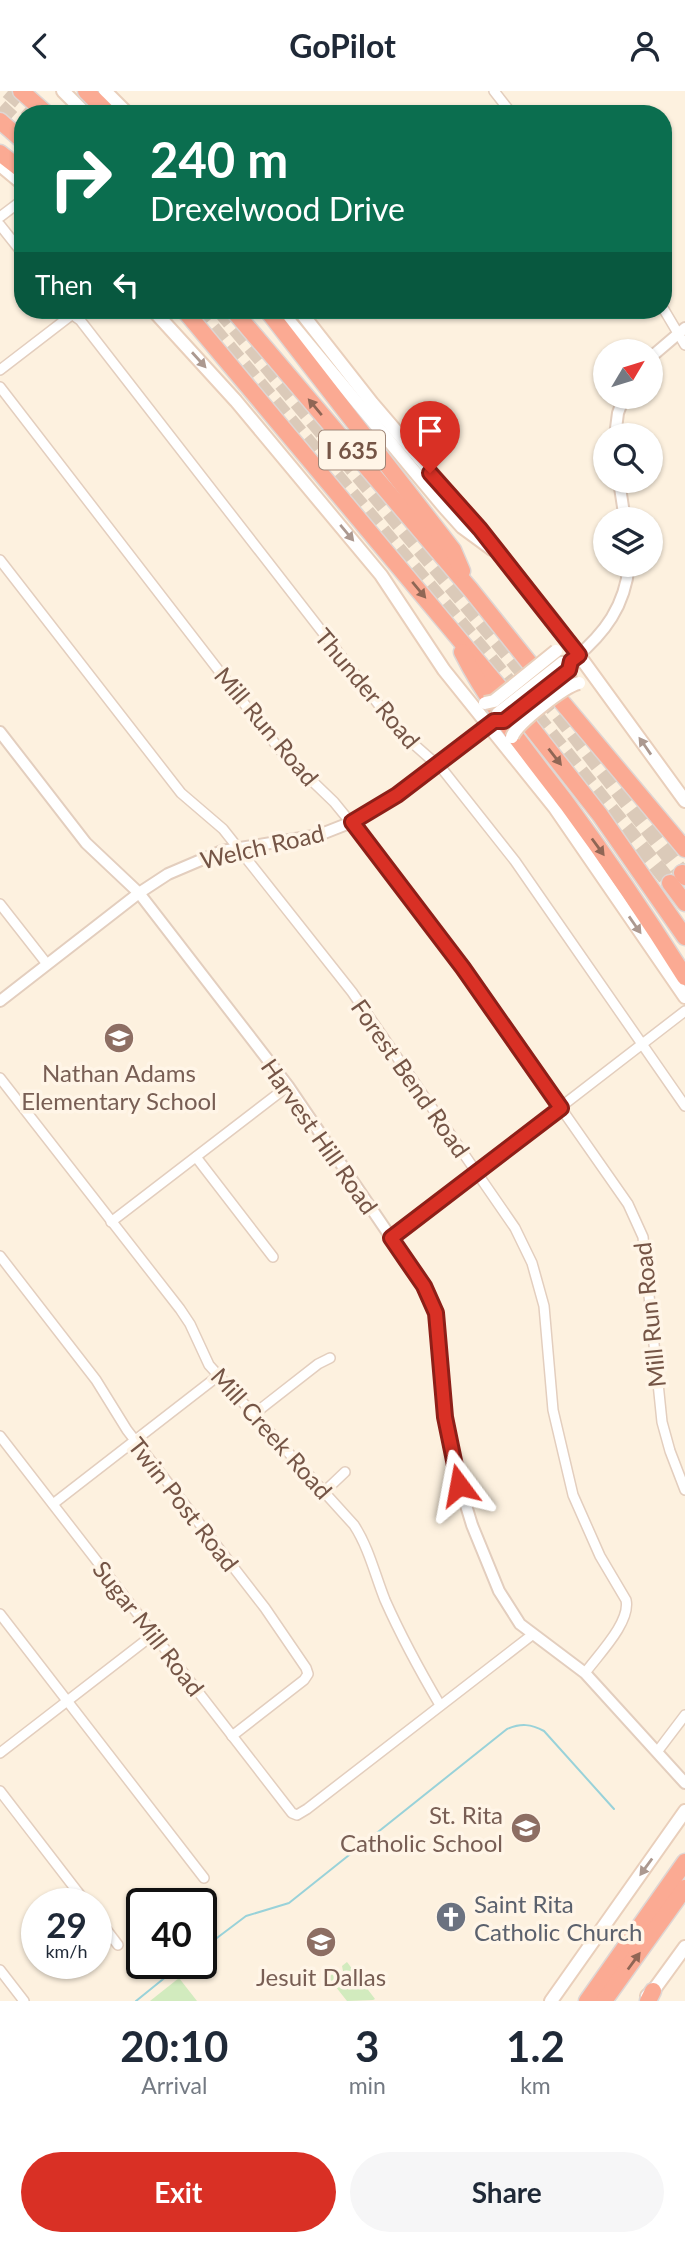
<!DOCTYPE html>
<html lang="en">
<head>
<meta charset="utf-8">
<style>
  :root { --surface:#fff; --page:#f6f6f7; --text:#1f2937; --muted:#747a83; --accent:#d93025 }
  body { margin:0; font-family:Lato,sans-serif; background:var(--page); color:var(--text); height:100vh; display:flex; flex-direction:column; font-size:26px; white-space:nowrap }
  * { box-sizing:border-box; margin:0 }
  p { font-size:23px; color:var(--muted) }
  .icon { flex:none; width:38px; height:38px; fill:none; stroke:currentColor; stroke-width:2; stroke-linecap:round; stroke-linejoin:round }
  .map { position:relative; height:1910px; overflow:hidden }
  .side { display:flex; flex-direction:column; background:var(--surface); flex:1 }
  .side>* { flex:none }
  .guide { position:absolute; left:14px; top:14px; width:658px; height:214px; border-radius:28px; box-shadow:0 2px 5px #0004; background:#0b6e4f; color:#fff; overflow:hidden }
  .needle { width:46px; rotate:52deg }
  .buttons { position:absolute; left:593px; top:248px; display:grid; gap:14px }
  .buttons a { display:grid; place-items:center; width:70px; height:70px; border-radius:50%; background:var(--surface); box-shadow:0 2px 5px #0004; font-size:35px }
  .speed { position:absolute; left:21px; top:1797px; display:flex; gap:14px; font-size:35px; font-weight:700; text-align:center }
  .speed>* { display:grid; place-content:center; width:91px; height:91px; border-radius:50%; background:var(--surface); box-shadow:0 2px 5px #0004; line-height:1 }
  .speed small { font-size:18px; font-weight:400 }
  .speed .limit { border:4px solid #111; border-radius:10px; background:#fff; color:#111 }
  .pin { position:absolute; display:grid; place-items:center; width:60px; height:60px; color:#fff; margin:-72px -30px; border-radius:50% 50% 50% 0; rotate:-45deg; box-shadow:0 0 7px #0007 }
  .pin .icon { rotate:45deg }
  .me { position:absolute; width:77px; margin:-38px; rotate:347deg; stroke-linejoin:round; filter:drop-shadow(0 0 5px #0008) }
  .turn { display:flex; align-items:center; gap:24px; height:147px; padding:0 21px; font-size:32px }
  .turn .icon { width:91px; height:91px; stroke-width:2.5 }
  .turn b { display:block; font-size:49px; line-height:60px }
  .then { display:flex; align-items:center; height:66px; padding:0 21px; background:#0003; gap:14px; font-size:26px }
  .eta { display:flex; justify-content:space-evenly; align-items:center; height:119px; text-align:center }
  .eta b { font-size:42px; font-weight:700; line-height:49px }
  .button { display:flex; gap:14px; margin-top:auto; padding:14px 21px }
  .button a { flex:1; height:80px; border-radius:42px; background:var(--accent); color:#fff; font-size:28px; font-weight:700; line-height:80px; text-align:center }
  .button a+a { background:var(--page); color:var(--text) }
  header { display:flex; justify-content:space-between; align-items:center; height:91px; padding:0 21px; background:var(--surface); font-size:32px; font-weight:700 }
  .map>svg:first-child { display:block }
  .green { fill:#d2ebbe }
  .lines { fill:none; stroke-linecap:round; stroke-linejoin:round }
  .stream { stroke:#99d2d9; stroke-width:2 }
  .motorway-tunnel { stroke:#dbcab9; stroke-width:16; stroke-dasharray:16 8; stroke-linecap:butt }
  .minor-casing { stroke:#e3cebe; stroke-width:12 }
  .tertiary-casing { stroke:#e3cebe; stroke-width:14 }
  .secondary-casing { stroke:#e9cfbb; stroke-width:16 }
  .motorway-casing { stroke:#ded6d3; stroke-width:19 }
  .minor { stroke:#fff; stroke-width:9 }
  .tertiary { stroke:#fff; stroke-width:10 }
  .secondary { stroke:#fff; stroke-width:12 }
  .motorway { stroke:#fbaa93; stroke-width:16 }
  .tertiary-bridge-casing { stroke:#e3cebe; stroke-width:14; stroke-linecap:butt }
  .secondary-bridge-casing { stroke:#e9cfbb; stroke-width:16; stroke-linecap:butt }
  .tertiary-bridge { stroke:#fff; stroke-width:10 }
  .secondary-bridge { stroke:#fff; stroke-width:12 }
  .oneway { fill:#ac9990 }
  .oneway2 { fill:#906655 }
  .route-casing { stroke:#8d1f18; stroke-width:18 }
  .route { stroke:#d93025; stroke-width:12 }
  .labels { text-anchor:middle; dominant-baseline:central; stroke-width:7; stroke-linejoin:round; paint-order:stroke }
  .shield { fill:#fff5e7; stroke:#9e8576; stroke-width:2 }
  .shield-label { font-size:23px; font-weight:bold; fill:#755546 }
  .street-label { font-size:24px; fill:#755546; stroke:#fff5e7 }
  .education-label { font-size:24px; fill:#785e54; stroke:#fff5e7 }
  .worship-label { font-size:24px; fill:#5b616d; stroke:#fff5e7; text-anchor:start }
</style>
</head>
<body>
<header><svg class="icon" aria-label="back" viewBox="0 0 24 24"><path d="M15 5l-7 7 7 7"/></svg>GoPilot<svg class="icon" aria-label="person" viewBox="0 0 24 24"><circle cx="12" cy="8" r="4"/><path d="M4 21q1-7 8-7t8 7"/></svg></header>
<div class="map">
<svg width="685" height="1910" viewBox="0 0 685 1910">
  <rect width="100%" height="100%" fill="#fdf1df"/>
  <g class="green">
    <polygon points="347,1871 375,1908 373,1909 347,1910 328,1886 334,1882 341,1884 343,1880 342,1875"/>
    <polygon points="179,1887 197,1910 150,1910"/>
  </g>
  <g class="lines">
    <g class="stream">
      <path d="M 201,1859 L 246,1825 L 289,1812 L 507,1638 C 521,1632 531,1633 544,1640 L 614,1718"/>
      <polyline points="136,1910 183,1872"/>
    </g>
    <g class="motorway-tunnel">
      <polyline points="8,0 35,23"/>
      <polyline points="0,16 23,37"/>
      <polyline points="197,219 490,568 670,792"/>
      <polyline points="220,219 558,623 682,782"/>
    </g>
    <g class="minor-casing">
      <g id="minor">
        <polyline points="494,0 512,23"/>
        <polyline points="0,126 21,110"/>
        <polyline points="0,134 23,163"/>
        <polyline points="663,217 685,254"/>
        <polyline points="66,219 80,229 400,641 443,679 515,770 685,1015"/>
        <polyline points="0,279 78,219"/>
        <polyline points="0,296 280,659 334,711 404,797 463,877 628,1113 643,1146 662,1331 670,1360 685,1399"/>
        <path d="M 0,469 L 181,702 L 223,738 L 352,901 L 515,1137 L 532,1172 L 544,1215 L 553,1319 L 573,1404 L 600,1465 L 626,1509 C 631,1531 598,1564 585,1582"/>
        <polyline points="0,813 47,873"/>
        <path d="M 0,987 L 180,1218 L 190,1233 L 209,1274 L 354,1434 C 369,1457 375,1484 385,1509 C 401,1545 420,1580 440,1614"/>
        <polyline points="196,1066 273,1166"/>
        <polyline points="111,1131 288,995"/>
        <polyline points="391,1147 685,920"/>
        <polyline points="0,1165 96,1289 127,1339 265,1517 306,1577 308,1583 304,1589 232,1645"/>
        <polyline points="254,1323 318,1273 330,1267"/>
        <polyline points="0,1345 292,1722 297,1724 307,1718 532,1544"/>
        <polyline points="324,1401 345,1381"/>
        <polyline points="53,1413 218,1285"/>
        <polyline points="0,1523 204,1787"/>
        <polyline points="657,1661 685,1624"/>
        <polyline points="0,1662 154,1543"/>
        <polyline points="0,1700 87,1813"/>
        <polyline points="96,1825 118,1854"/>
        <polyline points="0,1879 24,1910"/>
      </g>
    </g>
    <g class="tertiary-casing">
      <g id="tertiary">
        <polyline points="651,266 685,237"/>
        <polyline points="615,345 618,322 624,306"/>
        <polyline points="619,390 625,429"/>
        <path d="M 574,568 C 605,542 625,515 629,474"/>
        <polyline points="0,641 86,752 139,802 288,995 424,1195 436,1222 445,1326 455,1378 472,1434 499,1500 520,1533 585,1582 685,1692"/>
        <polyline points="0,910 139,802 168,783 222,760 319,744 352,731 397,704 494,630"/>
      </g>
    </g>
    <g class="secondary-casing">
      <g id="secondary">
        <polyline points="63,0 86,23"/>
        <polyline points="105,0 128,23"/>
        <polyline points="0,74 23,93"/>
        <polyline points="153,219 236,310 381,484 444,579 555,717 685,906"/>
        <polyline points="280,219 444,416 462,436 492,458"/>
        <polyline points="299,219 372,312 480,438 554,530 685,710"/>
        <polyline points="647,1905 653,1900 685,1856"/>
        <polyline points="551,1910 685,1720"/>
      </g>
    </g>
    <g class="motorway-casing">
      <g id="motorway">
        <polyline points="21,0 47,23"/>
        <polyline points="86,0 109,23"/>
        <polyline points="0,30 23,50"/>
        <polyline points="0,62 23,80"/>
        <polyline points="184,219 505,603 600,724 685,846"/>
        <polyline points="233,219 471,499 535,579 685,758"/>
        <polyline points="267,219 453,459 462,480"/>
        <path d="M 462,561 C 490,617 531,665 568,714 C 609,770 648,827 685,886"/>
        <polyline points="682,782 685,786"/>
        <polyline points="670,792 685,812"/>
        <polyline points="587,1910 685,1771"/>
        <polyline points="604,1910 685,1797"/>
        <polyline points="648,1910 653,1900"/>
      </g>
    </g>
    <use href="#minor" class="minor"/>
    <use href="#tertiary" class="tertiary"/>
    <use href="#secondary" class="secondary"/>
    <use href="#motorway" class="motorway"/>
    <g class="tertiary-bridge-casing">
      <polygon id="tertiary-bridge" points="571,570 569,579 504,630 494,630 497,622 562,571"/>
    </g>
    <g class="secondary-bridge-casing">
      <g id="secondary-bridge">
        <polyline points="485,612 494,610 556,560"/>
        <path d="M 512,646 C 517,632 565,595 579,592"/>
      </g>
    </g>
    <use href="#tertiary-bridge" class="tertiary-bridge"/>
    <use href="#secondary-bridge" class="secondary-bridge"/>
  </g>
  <defs><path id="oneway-solid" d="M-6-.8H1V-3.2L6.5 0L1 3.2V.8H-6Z" transform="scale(1.75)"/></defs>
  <g class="oneway">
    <use href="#oneway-solid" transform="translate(199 269) rotate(48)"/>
    <use href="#oneway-solid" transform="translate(347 442) rotate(50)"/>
    <use href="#oneway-solid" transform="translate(645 655) rotate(-125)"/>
    <use href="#oneway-solid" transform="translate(635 834) rotate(55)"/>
    <use href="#oneway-solid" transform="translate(646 1776) rotate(126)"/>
  </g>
  <g class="oneway2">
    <use href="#oneway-solid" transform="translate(315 316) rotate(-130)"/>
    <use href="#oneway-solid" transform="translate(419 499) rotate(50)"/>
    <use href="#oneway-solid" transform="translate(555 666) rotate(52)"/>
    <use href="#oneway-solid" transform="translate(598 756) rotate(54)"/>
    <use href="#oneway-solid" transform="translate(634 1870) rotate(-54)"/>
  </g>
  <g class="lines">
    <g class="route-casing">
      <polyline id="route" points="430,382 480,438 579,564 571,570 569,579 504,630 494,630 397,704 352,731 463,877 561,1017 391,1147 424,1195 436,1222 445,1326 459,1394"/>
    </g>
    <use href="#route" class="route"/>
  </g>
  <defs>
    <g id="school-disc" transform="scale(1.575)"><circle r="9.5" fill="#8d6e63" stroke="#fff5e7"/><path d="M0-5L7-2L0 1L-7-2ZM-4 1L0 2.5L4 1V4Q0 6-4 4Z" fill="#fff"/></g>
    <g id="church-disc" transform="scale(1.575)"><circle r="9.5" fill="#6b7280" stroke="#fff5e7"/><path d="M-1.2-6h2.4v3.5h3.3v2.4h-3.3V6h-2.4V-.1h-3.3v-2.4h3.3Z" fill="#fff"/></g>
  </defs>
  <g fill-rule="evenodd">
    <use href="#school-disc" x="119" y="947"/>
    <use href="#school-disc" x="526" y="1737"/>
    <use href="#church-disc" x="451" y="1826"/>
    <use href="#school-disc" x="321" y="1851"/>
  </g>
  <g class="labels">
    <rect class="shield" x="319" y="339.5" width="66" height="39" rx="5"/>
    <g class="shield-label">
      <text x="352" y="359">I 635</text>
    </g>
    <g class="street-label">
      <text transform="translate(368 597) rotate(50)">Thunder Road</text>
      <text transform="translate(267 635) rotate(50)">Mill Run Road</text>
      <text transform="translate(262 755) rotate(-13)">Welch Road</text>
      <text transform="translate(411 987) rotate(55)">Forest Bend Road</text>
      <text transform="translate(320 1045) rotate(55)">Harvest Hill Road</text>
      <text transform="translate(649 1224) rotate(-96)">Mill Run Road</text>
      <text transform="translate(272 1342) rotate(48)">Mill Creek Road</text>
      <text transform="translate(184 1413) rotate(52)">Twin Post Road</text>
      <text transform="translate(149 1537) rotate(52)">Sugar Mill Road</text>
    </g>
    <g class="education-label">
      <text x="119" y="981">Nathan Adams<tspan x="119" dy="28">Elementary School</tspan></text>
      <text x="503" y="1723" text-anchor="end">St. Rita<tspan x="503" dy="28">Catholic School</tspan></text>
      <text x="321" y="1885">Jesuit Dallas</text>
    </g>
    <g class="worship-label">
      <text x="474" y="1812">Saint Rita<tspan x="474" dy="28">Catholic Church</tspan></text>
    </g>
  </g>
</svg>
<div class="buttons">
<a><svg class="needle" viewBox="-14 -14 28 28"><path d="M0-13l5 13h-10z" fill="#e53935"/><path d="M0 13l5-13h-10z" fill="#747a83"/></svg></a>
<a><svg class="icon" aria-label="search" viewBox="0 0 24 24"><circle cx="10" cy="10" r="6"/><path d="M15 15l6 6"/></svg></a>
<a><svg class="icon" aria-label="layers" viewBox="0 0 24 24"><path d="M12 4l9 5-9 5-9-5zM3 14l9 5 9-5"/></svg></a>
</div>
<div class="speed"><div>29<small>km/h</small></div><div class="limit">40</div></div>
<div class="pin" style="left:430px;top:382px;background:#d93025"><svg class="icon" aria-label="arrive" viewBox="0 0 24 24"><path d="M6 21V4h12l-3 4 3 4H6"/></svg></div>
<svg class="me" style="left:459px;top:1394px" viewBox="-20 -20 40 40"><path d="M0-17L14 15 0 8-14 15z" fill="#d93025" stroke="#fff" stroke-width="4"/></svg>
<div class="guide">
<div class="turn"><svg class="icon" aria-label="right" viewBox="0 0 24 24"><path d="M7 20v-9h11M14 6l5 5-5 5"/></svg><div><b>240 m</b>Drexelwood Drive</div></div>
<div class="then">Then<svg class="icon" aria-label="left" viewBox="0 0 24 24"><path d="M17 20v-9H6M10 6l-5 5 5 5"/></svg></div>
</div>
</div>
<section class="side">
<div class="eta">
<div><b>20:10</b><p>Arrival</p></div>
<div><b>3</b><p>min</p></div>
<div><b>1.2</b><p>km</p></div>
</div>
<div class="button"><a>Exit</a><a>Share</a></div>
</section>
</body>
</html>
